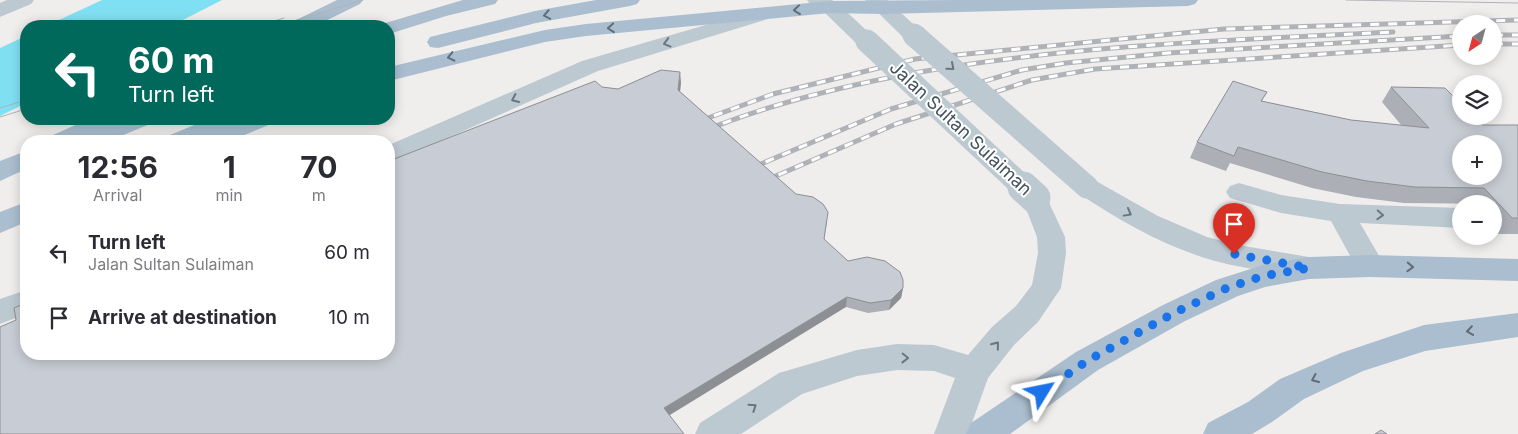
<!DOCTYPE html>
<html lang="en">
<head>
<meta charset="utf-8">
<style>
  :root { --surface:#fff; --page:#f2f2f3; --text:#2b2b33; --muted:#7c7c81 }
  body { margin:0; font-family:Inter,sans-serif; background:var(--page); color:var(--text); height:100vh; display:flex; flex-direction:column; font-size:19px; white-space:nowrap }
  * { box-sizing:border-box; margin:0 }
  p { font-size:16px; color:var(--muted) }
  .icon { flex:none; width:28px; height:28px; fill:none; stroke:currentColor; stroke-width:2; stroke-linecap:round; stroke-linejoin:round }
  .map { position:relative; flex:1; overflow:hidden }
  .sheet { position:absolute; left:20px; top:135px; width:375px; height:225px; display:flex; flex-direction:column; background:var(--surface); border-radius:20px; box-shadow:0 2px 12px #0003 }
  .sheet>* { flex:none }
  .banner { position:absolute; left:20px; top:20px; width:375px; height:105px; border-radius:20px; box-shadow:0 2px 12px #0003; background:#00695c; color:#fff; overflow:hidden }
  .needle { width:32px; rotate:216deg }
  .controls { position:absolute; left:1452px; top:15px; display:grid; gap:10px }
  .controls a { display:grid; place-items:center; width:50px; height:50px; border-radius:50%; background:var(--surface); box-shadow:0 2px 12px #0003; font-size:25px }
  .pin { position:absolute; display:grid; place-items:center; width:42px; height:42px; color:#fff; margin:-51px -21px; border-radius:50% 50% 50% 0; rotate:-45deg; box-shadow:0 0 5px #0007 }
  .pin .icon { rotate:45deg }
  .me { position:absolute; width:55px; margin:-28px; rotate:55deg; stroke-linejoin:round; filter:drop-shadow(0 0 4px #0008) }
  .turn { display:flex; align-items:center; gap:18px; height:105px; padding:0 25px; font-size:22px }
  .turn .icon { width:65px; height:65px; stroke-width:2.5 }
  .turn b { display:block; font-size:35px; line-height:42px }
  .eta { display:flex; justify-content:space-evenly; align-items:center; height:85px; text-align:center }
  .eta b { font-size:30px; font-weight:700; line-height:35px }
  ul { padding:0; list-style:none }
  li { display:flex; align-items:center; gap:15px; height:65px; padding:0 25px }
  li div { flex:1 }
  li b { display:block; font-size:19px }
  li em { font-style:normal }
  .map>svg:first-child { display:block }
  .water { fill:#80e0f3 }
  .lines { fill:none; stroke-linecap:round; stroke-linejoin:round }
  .minor { fill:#bcc9d1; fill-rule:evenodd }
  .major { fill:#aabecf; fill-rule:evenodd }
  .tram { stroke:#afb3b8; stroke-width:1 }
  .rail-casing { stroke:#afb3b8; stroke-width:5 }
  .rail { stroke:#fff; stroke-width:3; stroke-dasharray:9; stroke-linecap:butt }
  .minor-bridge-far1 { stroke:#bcc9d1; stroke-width:23 }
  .minor-bridge { stroke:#bcc9d1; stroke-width:31 }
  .wall { fill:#acafb6 }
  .shaded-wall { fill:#8c8f94 }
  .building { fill:#c8ccd4; stroke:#8c8f94; fill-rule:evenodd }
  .oneway { stroke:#5e6d79 }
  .oneway2 { stroke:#68767f }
  .route { stroke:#1a73e8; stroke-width:9; stroke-dasharray:0 16.2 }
  .labels { text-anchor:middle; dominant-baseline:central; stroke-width:4; stroke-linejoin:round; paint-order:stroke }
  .street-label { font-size:18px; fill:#44525c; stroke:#fff }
</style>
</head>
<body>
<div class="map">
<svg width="1518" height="434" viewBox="0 0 1518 434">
  <rect width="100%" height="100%" fill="#f0eded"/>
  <g class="water">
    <polygon points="102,0 222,0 171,26 46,26"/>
    <polygon points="26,36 26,103 0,116 0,48"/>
  </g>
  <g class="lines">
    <g class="minor">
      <polygon points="7,0 34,0 31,4 0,17 0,3"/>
      <polygon points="807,0 832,0 837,3 878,41 875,46 867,47 859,46 823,11 810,4"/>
      <polygon points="865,0 887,0 925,35 922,40 914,41 906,40"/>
      <polygon points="764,8 771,10 774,14 771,18 598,71 398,160 389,162 389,145 582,61"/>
      <path d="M 1087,178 L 1096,181 L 1158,216 L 1207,237 L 1238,245 L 1309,257 L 1319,260 L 1324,268 L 1319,276 L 1309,279 C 1278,273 1246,269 1215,261 C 1165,247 1120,221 1078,193 L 1074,187 L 1078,181 Z"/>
      <polygon points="1239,183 1281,195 1340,204 1461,208 1461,228 1360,223 1385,266 1380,274 1370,277 1360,274 1331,221 1281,213 1230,198 1226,192 1230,186"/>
      <polygon points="1035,189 1044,192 1065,237 1066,253 1061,288 1038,322 1014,345 988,378 968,434 934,434 955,378 934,371 897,370 857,376 802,394 741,434 695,434 700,423 779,373 857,350 897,344 934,345 968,355 992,327 1016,306 1032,285 1038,253 1037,237 1022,198 1026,192"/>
      <polygon points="26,290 26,314 0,324 0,299"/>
    </g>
    <g class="major">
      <polygon points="337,0 363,0 360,4 315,26 289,26 292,22"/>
      <polygon points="463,0 498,0 495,4 446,16 389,34 389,26 380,26 382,24"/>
      <polygon points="596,0 640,0 637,4 630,6 536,23 438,48 430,47 427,42 430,37 535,11"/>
      <polygon points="956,0 1198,0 1195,4 1188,6 883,14 830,13 586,36 545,42 389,81 389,67 545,30 586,24 830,1"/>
      <polygon points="89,119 112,119 114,121 120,119 153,119 150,124 109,141 50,141 53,135"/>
      <polygon points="209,119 235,119 236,121 241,119 274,119 271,124 230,141 167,141 170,135"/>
      <polygon points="26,151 26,169 0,181 0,161"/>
      <polygon points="26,202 26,222 0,233 0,212"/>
      <polygon points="1370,255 1518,259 1518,281 1370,277 1309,279 1265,287 1238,296 1185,321 1098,370 1010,434 966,434 971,423 1076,352 1163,305 1216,280 1263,265 1309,257"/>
      <polygon points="1518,313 1518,337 1425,351 1363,371 1304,399 1272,422 1252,434 1203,434 1208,423 1248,402 1280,379 1341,353 1424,325"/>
    </g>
    <g class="tram">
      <polyline points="1346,0 1518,3"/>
      <polyline points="258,26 284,18"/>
      <polyline points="277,26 363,0"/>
      <polyline points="0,108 26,100"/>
      <polyline points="0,117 26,109"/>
    </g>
    <g class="rail-casing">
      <g id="rail">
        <polyline points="1494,35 1518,35"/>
        <polyline points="1494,44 1518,44"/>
        <polyline points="697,122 773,94 915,59 1224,29 1518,20"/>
        <path d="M 706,130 C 773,103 843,86 914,73 C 1072,45 1233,40 1393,32"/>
        <polyline points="749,169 891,109 1022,70 1066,63 1168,53 1461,36"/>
        <polyline points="762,182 896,124 1032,80 1095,69 1461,45"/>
      </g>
    </g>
    <use href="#rail" class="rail"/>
    <g class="minor-bridge-far1">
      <polyline points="914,35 1087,187"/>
      <polyline points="867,41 1024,188"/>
    </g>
    <polyline class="minor-bridge" points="1023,187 1035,198"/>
  </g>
  <g class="wall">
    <polygon points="681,82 680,92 827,222 824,240 848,261 903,288 901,298 889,310 868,313 846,307 0,434 602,87 618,89"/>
    <polygon points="1391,87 1482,125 1518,125 1518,234 1498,234 1494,229 1494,204 1404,203 1356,197 1312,188 1230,163 1226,171 1190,158 1197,142 1267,92 1262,101 1351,120 1402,126 1382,102"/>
  </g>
  <g class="shaded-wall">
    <polygon points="680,72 681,82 679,100 678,90"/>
    <polygon points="903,288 901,298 889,310 891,300"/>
    <polygon points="847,297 846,307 665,418 664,408"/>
  </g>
  <g class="building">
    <polygon points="661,70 680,72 678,90 796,194 813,197 823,204 828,212 824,239 848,261 867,257 885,261 900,272 903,280 903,288 891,300 870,303 847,297 664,408 684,434 0,434 0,327 16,320 14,308 26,303 26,354 389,354 389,161 595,81 602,87 618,89"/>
    <path d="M 1233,81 L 1267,92 L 1261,101 L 1351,120 L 1429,128 L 1391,87 L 1445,88 L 1461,104 L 1461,116 L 1473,116 L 1482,125 L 1518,125 L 1518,218 L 1512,218 L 1484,188 L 1415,187 L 1367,181 L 1322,172 L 1238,147 L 1234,156 L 1197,142 ZM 1461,144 L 1494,144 L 1494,176 L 1461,176 Z"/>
    <polygon points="1381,430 1387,434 1375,434"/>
  </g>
  <defs><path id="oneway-chevron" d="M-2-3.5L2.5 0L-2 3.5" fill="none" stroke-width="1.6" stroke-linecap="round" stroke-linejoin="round" transform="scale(1.25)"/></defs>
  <g class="oneway">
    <use href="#oneway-chevron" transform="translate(797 10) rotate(174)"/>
    <use href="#oneway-chevron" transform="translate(547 15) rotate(169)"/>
    <use href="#oneway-chevron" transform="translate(611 28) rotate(175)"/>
    <use href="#oneway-chevron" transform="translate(451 57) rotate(167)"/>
    <use href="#oneway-chevron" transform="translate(1410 267) rotate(2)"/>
    <use href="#oneway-chevron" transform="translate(1470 331) rotate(172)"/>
    <use href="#oneway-chevron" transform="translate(1315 379) rotate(156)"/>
  </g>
  <g class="oneway2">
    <use href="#oneway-chevron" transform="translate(667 43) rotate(165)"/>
    <use href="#oneway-chevron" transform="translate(951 67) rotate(41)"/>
    <use href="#oneway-chevron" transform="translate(515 99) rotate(155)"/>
    <use href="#oneway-chevron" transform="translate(1128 213) rotate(29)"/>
    <use href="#oneway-chevron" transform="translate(1380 215) rotate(3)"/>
    <use href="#oneway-chevron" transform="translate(996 345) rotate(-51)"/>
    <use href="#oneway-chevron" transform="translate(905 358) rotate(1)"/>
    <use href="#oneway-chevron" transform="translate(753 407) rotate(-34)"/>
  </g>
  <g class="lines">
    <polyline class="route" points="1042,392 1087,361 1174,313 1227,288 1263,276 1309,268 1234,254"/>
  </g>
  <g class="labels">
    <g class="street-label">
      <text transform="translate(961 128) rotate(43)">Jalan Sultan Sulaiman</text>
    </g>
  </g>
</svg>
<div class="controls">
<a><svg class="needle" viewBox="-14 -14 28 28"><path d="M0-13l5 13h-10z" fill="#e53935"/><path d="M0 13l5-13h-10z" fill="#7c7c81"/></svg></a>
<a><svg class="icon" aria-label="layers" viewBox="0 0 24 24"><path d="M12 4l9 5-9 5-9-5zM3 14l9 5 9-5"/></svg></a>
<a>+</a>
<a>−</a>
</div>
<div class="pin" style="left:1234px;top:254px;background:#d93025"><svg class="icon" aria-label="arrive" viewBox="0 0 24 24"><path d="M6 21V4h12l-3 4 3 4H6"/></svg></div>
<svg class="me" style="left:1042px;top:392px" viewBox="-20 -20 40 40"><path d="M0-17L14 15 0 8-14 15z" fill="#1a73e8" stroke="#fff" stroke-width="4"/></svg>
<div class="banner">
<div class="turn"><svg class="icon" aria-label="left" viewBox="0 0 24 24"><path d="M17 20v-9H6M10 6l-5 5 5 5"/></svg><div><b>60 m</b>Turn left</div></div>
</div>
<section class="sheet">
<div class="eta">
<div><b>12:56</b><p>Arrival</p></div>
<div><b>1</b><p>min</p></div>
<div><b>70</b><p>m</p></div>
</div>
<ul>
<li><svg class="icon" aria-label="left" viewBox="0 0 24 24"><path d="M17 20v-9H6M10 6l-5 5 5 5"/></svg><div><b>Turn left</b><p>Jalan Sultan Sulaiman</p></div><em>60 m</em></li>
<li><svg class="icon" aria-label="arrive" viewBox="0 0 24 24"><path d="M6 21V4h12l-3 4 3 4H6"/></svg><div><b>Arrive at destination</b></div><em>10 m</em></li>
</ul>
</section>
</div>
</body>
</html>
